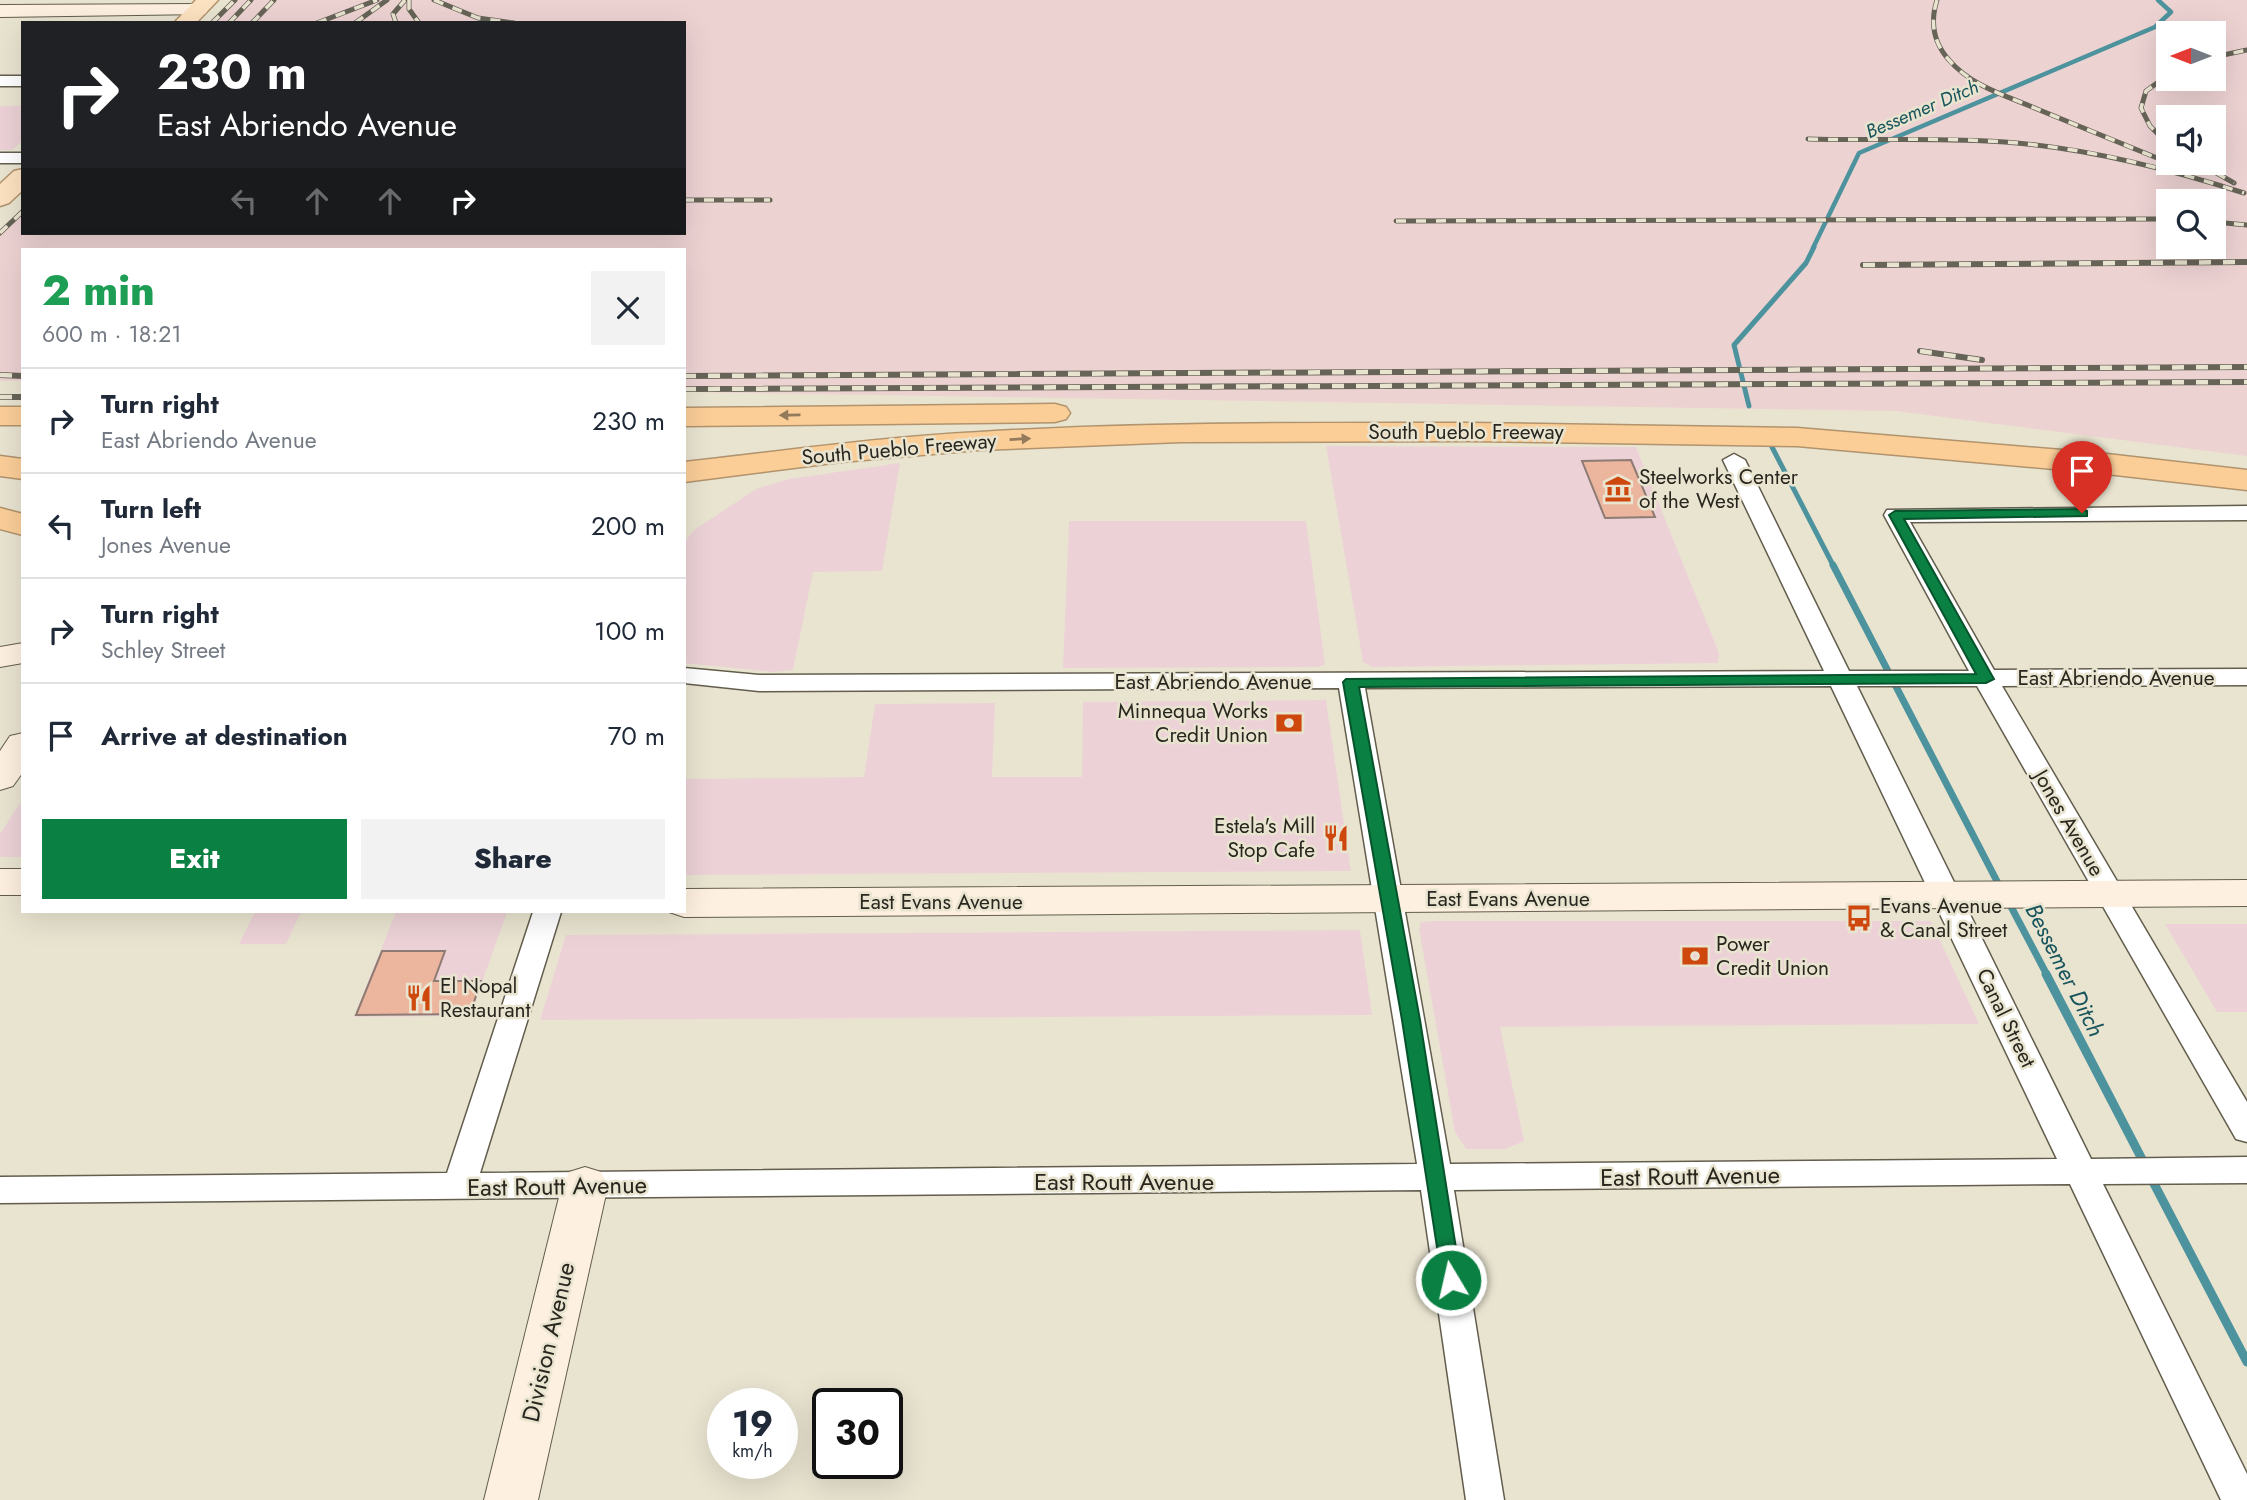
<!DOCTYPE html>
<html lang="en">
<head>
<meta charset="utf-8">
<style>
  :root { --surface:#fff; --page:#f2f2f3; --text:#1f2937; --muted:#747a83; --line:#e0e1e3; --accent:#0b8043 }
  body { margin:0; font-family:Jost,sans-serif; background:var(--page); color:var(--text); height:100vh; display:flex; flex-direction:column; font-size:26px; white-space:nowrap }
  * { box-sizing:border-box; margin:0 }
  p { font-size:23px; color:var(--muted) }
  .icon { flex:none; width:38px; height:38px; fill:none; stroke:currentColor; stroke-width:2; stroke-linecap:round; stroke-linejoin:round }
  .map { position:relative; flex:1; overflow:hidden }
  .panel { position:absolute; left:21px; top:248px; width:665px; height:665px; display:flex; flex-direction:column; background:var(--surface); border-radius:0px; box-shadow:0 7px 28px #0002 }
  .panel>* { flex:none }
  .top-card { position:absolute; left:21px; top:21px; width:665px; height:214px; border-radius:0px; box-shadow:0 7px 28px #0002; background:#202124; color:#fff; overflow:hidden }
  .needle { width:46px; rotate:270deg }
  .buttons { position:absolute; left:2156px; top:21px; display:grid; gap:14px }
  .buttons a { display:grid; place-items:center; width:70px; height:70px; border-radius:0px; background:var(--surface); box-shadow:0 7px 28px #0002; font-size:35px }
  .speed { position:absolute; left:707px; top:1388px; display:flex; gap:14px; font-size:35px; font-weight:700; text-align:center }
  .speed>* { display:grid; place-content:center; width:91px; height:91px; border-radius:50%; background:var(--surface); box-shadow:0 7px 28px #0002; line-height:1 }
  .speed small { font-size:18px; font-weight:400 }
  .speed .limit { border:4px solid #111; border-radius:10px; background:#fff; color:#111 }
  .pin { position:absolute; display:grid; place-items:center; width:60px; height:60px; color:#fff; margin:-72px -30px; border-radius:50% 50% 50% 0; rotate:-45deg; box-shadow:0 0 7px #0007 }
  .pin .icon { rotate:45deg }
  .me { position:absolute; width:77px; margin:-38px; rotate:351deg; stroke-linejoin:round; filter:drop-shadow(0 0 5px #0008) }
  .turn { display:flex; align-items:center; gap:24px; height:147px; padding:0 21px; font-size:32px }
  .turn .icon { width:91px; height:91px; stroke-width:2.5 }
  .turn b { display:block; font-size:49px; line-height:60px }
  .lanes { display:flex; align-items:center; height:66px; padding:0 21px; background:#0003; justify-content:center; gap:35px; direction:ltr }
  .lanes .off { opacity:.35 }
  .round { display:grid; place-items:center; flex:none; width:74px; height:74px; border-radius:0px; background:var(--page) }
  .headline { display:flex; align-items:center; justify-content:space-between; height:119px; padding:0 21px }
  h1 { font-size:42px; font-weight:800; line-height:52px; color:#1e9e55 }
  .cta { display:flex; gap:14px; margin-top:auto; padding:14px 21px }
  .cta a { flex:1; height:80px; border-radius:0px; background:var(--accent); color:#fff; font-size:28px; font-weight:800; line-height:80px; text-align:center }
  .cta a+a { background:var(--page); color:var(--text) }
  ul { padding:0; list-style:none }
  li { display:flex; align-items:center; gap:21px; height:105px; padding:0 21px; border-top:2px solid var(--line) }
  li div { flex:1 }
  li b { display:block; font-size:26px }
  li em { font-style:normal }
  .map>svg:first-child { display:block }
  .commercial { fill:#ecd2d7 }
  .industrial { fill:#edd2d2; fill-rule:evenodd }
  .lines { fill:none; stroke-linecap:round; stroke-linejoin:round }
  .stream-far3 { stroke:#4d939e; stroke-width:4.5 }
  .stream-far2 { stroke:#4d939e; stroke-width:5 }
  .stream-far1 { stroke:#4d939e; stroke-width:7 }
  .stream { stroke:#4d939e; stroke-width:9 }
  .building { fill:#ecb59e; stroke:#8e7b73; stroke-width:2 }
  .street-casing { stroke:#635d4d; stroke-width:3 }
  .secondary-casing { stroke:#635d4d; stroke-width:2 }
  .primary-casing { stroke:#b1936d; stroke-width:3 }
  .highway-casing { stroke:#b1936d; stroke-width:3 }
  .street { fill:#fff; fill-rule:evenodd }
  .secondary { fill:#fef0e0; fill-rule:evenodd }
  .primary { fill:#fde2c1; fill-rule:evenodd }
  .highway { fill:#fbce98; fill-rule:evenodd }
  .rail-far1-casing { stroke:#666357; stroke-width:5 }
  .rail-casing { stroke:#666357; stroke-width:6 }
  .rail-far1 { stroke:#e9e4d0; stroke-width:3.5; stroke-dasharray:10; stroke-linecap:butt }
  .rail { stroke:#e9e4d0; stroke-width:4.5; stroke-dasharray:12; stroke-linecap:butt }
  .oneway { fill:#927a5b }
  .route { fill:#0b8043; stroke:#07532c; stroke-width:2 }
  .labels { text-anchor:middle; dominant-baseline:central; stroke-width:5; stroke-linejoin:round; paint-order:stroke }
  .far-water-label { font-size:19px; font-style:italic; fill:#17545c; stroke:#e9e4d0 }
  .street-label { font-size:21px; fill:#28261e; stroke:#e9e4d0 }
  .poi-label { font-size:21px; fill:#28261e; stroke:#e9e4d0; text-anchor:start }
  .water-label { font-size:23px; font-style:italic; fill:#17545c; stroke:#e9e4d0 }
  .near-street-label { font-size:24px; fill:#28261e; stroke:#e9e4d0 }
</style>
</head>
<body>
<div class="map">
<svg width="2247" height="1500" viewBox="0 0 2247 1500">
  <rect width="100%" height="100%" fill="#e9e4d0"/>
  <g class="commercial">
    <polygon points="0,106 23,106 23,140 12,150 0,150"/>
    <polygon points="1326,446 1636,447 1719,653 1718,663 1372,667 1363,662"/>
    <polygon points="900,463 882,571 813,572 793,670 774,672 684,663 684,543 694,530 756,489 789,479"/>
    <polygon points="1069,521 1306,521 1325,664 1318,667 1063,668"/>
    <polygon points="1326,700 1351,871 684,875 684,779 864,777 875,704 995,703 992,777 1082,777 1083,702"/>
    <polygon points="23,799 23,857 0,857 0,834"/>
    <polygon points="255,912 301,912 286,944 239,944"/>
    <polygon points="396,912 507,912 470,1016 354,1017"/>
    <polygon points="1432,921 1931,921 1979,1024 1500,1027 1524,1141 1505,1149 1466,1149 1455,1132 1419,929 1421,922"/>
    <polygon points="2165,924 2247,924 2247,1012 2217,1012"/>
    <polygon points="1360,930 1372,1015 540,1020 566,935"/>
  </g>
  <path class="industrial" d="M 231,0 L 2247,0 L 2247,456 L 1896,411 L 684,392 L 684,250 L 23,250 L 23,381 L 0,381 L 0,233 L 23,210 L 23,233 L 684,233 L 684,23 L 209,23 ZM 2168,33 L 2214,33 L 2214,79 L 2168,79 ZM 2168,117 L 2214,117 L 2214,163 L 2168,163 ZM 2168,201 L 2214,201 L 2214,247 L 2168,247 Z"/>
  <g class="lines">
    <polyline class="stream-far3" points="1813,248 1859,153 2155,27 2171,12 2158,0"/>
    <g class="stream-far2">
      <polyline points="1749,406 1734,345 1806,263 1814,247"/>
      <polyline points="1772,447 1834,567"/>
    </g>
    <g class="stream-far1">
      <polyline points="1833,565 2001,889"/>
      <polyline points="2007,899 2047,975"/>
    </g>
    <g class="stream">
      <polyline points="2046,974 2145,1165"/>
      <polyline points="2150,1176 2247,1362"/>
    </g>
  </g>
  <g class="building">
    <polygon points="1631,460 1655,517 1605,518 1582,461"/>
    <polygon points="382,951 445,951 434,981 481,981 470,1014 356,1015"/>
  </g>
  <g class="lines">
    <g class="street-casing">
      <g id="street">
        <rect x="0" y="76" width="23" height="10"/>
        <rect x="0" y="153" width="23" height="10"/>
        <path d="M 1734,454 L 1745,460 L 1849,671 L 1969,671 L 1884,515 L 1887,510 L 2247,506 L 2247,520 L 1910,522 L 1994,670 L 2247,669 L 2247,685 L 2002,686 L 2247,1102 L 2247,1142 L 2236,1139 L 1977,686 L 1857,686 L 2091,1159 L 2247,1157 L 2247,1183 L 2103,1184 L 2247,1474 L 2247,1500 L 2221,1500 L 2070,1184 L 1454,1190 L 1504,1500 L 1466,1500 L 1421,1190 L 0,1203 L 0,1177 L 447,1173 L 533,912 L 561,912 L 480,1173 L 1417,1164 L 1339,688 L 759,691 L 684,683 L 684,668 L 759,675 L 1824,671 L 1723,460 ZM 1831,686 L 2057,1159 L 1450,1164 L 1365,688 Z"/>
      </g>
    </g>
    <g class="secondary-casing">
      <g id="secondary">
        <polygon points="198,4 205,6 208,10 205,14 0,17 0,5"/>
        <polygon points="23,643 23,663 0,667 0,647"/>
        <polygon points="23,733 23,772 13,786 0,790 0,751 10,736"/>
        <rect x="0" y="869" width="23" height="26"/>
        <polygon points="2247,880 2247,906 684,917 669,912 684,912 684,889"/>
        <polygon points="585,1167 601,1172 608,1185 538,1500 484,1500 562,1185 569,1172"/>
      </g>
    </g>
    <g class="primary-casing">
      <g id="primary">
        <polygon points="196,0 218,0 196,23 174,23"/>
        <polygon points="23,169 23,190 9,203 0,206 0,184 14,171"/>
      </g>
    </g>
    <g class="highway-casing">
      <g id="highway">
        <polygon points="1055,404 1066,407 1070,413 1066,419 1055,422 684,426 684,408"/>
        <rect x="0" y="407" width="23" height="18"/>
        <path d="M 1469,423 L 1797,428 L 2098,453 L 2247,470 L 2247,490 L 2098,473 L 1797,446 L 1469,441 L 1181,442 L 979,450 L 841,462 L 684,482 L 684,462 C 783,451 881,437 980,432 C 1143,422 1306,423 1469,423 Z"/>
        <polygon points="0,456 23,459 23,479 0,476"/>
        <polygon points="0,508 23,514 23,535 0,529"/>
      </g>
    </g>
    <use href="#street" class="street"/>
    <use href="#secondary" class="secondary"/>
    <use href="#primary" class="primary"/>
    <use href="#highway" class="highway"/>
    <g class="rail-far1-casing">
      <g id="rail-far1">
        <polyline points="409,0 409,9 419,23"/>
        <polyline points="434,0 478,18 514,23"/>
        <path d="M 1937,0 C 1930,22 1933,42 1949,60 C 1971,86 2007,96 2037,109 C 2079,126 2120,143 2162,160"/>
        <polyline points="212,23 235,0"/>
        <polyline points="229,23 251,0"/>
        <polyline points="252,23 274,0"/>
        <polyline points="317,23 377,0"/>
        <polyline points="355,23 387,0"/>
        <polyline points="396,23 393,14 405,0"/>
        <polyline points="2214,57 2247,50"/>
        <polyline points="2168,75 2146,91 2141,108 2150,126 2168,144"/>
        <path d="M 1808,139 C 1874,141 1939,137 2005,142 C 2087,148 2166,168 2244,193"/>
        <polyline points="2199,163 2234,183"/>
        <polyline points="684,200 770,200"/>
        <polyline points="1396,221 2168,219"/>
        <polyline points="2214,222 2247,225"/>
        <polyline points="0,233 23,211"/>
      </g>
    </g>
    <g class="rail-casing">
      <g id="rail">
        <polyline points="1863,265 2247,262"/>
        <polyline points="1920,351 1982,360"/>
        <polyline points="0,375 23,376"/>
        <polyline points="684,376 2247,367"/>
        <polyline points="684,389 2247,382"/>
        <polyline points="0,397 23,397"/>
      </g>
    </g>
    <use href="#rail-far1" class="rail-far1"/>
    <use href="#rail" class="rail"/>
  </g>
  <defs><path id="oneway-solid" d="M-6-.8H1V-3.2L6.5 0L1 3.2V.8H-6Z" transform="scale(1.75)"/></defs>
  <g class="oneway">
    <use href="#oneway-solid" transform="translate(790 415) rotate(179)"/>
    <use href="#oneway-solid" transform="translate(1020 439) rotate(-3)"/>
  </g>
  <polygon class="route" points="2082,509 2087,511 2087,516 1904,519 1994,679 1986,683 1359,687 1420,1020 1461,1280 1458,1286 1451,1289 1443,1286 1402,1020 1343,682 1346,679 1976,674 1889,515 1895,511"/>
  <defs>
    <g id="museum-bare" transform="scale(2.1)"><path d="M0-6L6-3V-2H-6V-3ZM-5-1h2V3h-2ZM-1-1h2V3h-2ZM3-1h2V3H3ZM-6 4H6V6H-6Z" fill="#ce480e" stroke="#e9e4d0" stroke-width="2.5" paint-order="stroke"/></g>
    <g id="bank-bare" transform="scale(2.1)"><path d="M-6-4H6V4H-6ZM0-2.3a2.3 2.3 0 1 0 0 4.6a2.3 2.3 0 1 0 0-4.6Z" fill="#ce480e" stroke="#e9e4d0" stroke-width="2.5" paint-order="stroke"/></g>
    <g id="restaurant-bare" transform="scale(2.1)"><path d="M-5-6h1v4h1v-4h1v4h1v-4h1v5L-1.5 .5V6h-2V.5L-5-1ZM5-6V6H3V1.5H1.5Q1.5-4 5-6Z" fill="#ce480e" stroke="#e9e4d0" stroke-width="2.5" paint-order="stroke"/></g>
    <g id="bus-bare" transform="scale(2.1)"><path d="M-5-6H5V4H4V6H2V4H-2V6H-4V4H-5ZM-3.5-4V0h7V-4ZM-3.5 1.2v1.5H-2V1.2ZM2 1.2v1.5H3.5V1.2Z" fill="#ce480e" stroke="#e9e4d0" stroke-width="2.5" paint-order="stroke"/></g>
  </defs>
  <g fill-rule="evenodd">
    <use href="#museum-bare" x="1618" y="489"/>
    <use href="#bank-bare" x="1289" y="723"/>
    <use href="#restaurant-bare" x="1336" y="838"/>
    <use href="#bus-bare" x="1859" y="918"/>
    <use href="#bank-bare" x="1695" y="956"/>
    <use href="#restaurant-bare" x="419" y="998"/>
  </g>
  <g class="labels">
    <g class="far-water-label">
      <text transform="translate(1922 109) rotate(-23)">Bessemer Ditch</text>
    </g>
    <g class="street-label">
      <text x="1466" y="432">South Pueblo Freeway</text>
      <text transform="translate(899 449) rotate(-5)">South Pueblo Freeway</text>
      <text x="2116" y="678">East Abriendo Avenue</text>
      <text x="1213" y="682">East Abriendo Avenue</text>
      <text transform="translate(2069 823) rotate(60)">Jones Avenue</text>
      <text x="1508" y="899">East Evans Avenue</text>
      <text x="941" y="902">East Evans Avenue</text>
      <text transform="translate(2006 1018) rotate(64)">Canal Street</text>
    </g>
    <g class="poi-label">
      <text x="1639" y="477">Steelworks Center<tspan x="1639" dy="24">of the West</tspan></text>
      <text x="1268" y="711" text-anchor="end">Minnequa Works<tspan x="1268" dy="24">Credit Union</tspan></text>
      <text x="1315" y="826" text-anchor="end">Estela's Mill<tspan x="1315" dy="24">Stop Cafe</tspan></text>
      <text x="1880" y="906">Evans Avenue<tspan x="1880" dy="24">&amp; Canal Street</tspan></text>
      <text x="1716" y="944">Power<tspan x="1716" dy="24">Credit Union</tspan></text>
      <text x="440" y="986">El Nopal<tspan x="440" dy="24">Restaurant</tspan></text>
    </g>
    <g class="water-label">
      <text transform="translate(2065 970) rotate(63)">Bessemer Ditch</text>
    </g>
    <g class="near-street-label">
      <text transform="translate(1690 1176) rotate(-1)">East Routt Avenue</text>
      <text x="1124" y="1181">East Routt Avenue</text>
      <text transform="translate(557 1186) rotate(-1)">East Routt Avenue</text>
      <text transform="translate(548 1342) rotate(-77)">Division Avenue</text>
    </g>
  </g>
</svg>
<div class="buttons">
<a><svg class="needle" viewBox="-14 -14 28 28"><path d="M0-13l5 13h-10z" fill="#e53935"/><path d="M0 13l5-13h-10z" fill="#747a83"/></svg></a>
<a><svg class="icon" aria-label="sound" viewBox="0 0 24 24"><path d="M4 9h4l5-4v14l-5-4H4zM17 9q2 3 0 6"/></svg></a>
<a><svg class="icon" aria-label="search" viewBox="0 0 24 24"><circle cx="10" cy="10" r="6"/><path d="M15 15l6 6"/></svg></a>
</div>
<div class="speed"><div>19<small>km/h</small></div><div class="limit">30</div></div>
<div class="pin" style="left:2082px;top:513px;background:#d93025"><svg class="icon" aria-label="arrive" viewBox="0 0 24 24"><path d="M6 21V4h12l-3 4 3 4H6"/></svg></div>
<svg class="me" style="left:1451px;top:1280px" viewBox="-20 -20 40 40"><circle r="17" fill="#0b8043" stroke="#fff" stroke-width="3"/><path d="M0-11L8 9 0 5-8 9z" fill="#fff"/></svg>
<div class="top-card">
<div class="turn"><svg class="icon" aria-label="right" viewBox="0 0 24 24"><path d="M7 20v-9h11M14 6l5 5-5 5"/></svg><div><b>230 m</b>East Abriendo Avenue</div></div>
<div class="lanes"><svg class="icon off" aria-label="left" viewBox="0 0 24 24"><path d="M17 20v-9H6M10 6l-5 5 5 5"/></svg><svg class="icon off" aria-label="ahead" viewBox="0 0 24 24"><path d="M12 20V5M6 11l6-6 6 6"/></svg><svg class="icon off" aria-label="ahead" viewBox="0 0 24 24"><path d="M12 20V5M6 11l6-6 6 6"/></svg><svg class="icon" aria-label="right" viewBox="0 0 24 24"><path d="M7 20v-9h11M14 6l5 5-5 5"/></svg></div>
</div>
<section class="panel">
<div class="headline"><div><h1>2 min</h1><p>600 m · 18:21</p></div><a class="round"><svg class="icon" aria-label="close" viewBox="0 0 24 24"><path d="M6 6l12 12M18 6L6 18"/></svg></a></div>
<ul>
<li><svg class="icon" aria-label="right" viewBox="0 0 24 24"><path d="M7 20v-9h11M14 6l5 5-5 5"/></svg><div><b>Turn right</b><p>East Abriendo Avenue</p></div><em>230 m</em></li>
<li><svg class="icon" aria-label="left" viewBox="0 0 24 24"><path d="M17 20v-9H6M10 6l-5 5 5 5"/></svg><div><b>Turn left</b><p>Jones Avenue</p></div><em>200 m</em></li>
<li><svg class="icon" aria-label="right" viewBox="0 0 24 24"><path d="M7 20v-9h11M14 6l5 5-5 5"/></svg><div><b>Turn right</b><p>Schley Street</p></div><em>100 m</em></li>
<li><svg class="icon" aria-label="arrive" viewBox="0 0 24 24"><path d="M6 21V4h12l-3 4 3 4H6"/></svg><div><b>Arrive at destination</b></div><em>70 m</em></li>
</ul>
<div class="cta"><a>Exit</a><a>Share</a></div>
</section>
</div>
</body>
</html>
